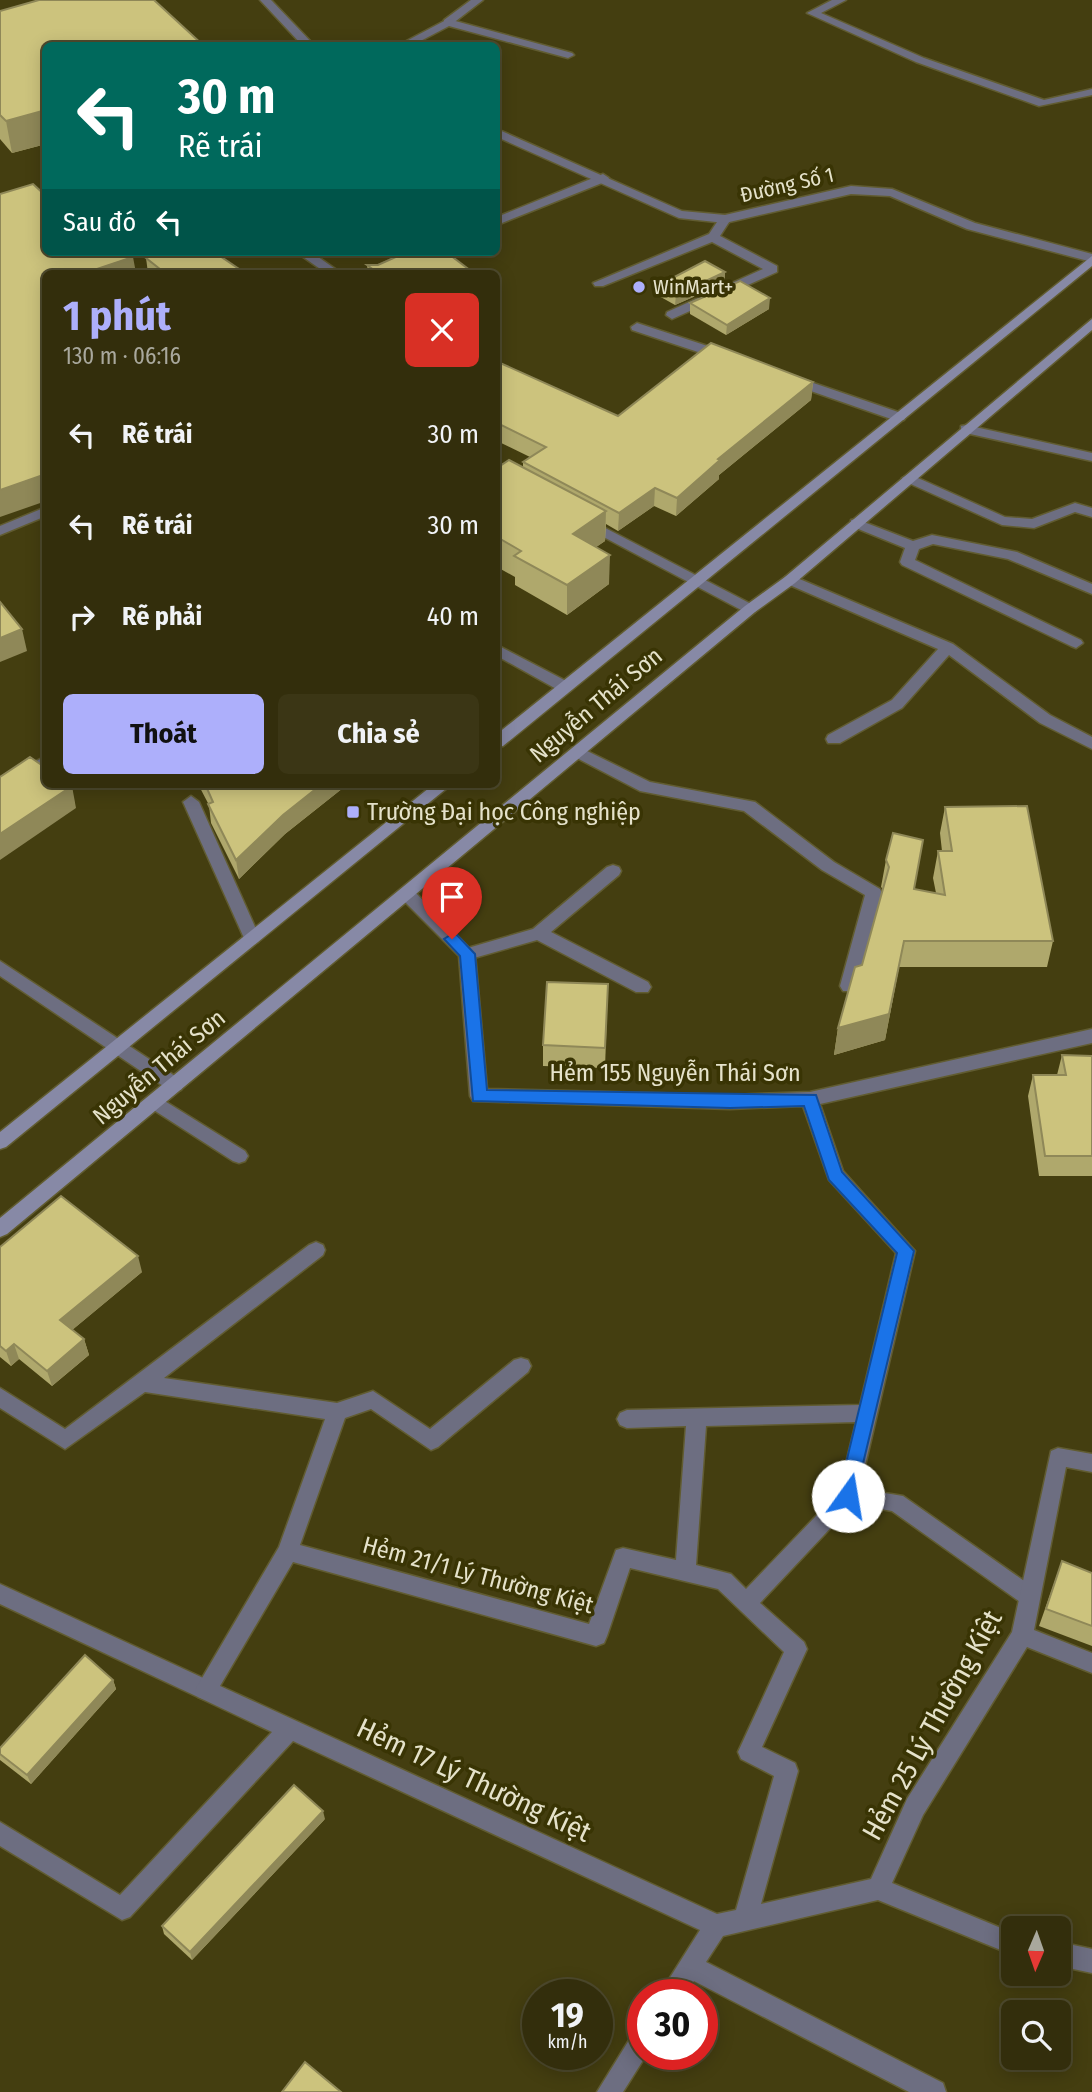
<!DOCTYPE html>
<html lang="vi">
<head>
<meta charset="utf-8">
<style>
  :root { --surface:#332e0c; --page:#3b3615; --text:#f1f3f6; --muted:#a9a89d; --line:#4e4a2d; --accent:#adaffb }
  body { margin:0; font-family:"Fira Sans Condensed",sans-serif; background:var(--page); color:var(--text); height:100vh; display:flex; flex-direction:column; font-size:26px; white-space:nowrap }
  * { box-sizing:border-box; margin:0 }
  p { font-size:23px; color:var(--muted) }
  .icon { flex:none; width:38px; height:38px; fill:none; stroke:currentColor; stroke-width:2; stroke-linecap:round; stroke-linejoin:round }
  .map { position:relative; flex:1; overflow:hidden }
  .side { position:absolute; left:42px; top:270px; width:458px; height:518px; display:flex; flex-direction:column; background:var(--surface); border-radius:10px; box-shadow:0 4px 18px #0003,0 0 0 2px var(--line) }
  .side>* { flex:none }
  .top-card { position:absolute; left:42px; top:42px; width:458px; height:214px; border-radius:10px; box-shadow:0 4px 18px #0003,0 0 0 2px var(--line); background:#00695c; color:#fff; overflow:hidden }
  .needle { width:46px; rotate:182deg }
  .fabs { position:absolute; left:1001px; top:1916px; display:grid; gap:14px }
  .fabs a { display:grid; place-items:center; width:70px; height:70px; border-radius:10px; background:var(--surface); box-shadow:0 4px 18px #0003,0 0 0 2px var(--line); font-size:35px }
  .speed { position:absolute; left:522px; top:1979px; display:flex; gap:14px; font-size:35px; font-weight:700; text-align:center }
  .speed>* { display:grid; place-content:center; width:91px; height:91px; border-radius:50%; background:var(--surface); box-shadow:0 4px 18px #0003,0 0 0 2px var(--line); line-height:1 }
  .speed small { font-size:18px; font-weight:400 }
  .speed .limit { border:10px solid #d22; background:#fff; color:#111 }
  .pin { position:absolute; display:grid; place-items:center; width:60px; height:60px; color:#fff; margin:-72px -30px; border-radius:50% 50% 50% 0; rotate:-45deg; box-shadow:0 0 7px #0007 }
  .pin .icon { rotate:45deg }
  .me { position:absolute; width:77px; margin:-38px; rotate:13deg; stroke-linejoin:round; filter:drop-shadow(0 0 5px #0008) }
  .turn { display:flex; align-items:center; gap:24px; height:147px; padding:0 21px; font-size:32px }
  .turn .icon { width:91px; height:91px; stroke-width:2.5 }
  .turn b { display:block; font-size:49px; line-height:60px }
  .then { display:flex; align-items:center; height:66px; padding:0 21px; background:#0003; gap:14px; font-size:26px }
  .round { display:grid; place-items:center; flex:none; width:74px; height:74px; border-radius:10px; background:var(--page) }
  .summary { display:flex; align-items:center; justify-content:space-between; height:119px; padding:0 21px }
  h1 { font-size:42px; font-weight:700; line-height:52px; color:var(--accent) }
  .primary-button { display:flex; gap:14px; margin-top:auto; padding:14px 21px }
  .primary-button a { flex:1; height:80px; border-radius:10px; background:var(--accent); color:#111; font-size:28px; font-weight:700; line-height:80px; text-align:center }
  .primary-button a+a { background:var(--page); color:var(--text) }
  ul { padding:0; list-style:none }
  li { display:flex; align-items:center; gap:21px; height:91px; padding:0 21px }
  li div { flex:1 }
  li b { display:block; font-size:26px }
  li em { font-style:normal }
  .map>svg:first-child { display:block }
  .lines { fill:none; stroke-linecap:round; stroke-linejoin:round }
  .lane-casing { stroke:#615c31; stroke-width:3 }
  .street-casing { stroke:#615c31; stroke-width:3 }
  .secondary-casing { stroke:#615c31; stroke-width:3 }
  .lane { fill:#6d6e81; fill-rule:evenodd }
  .street { fill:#6d6e81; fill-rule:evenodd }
  .secondary { fill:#8789a6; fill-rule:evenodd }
  .wall { fill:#afa86c }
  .shaded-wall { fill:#8f8858 }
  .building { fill:#ccc37d; stroke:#8f8858; stroke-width:2 }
  .route { fill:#1a73e8; stroke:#114b97; stroke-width:2 }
  .poi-dot { fill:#adaffb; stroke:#393404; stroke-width:2.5 }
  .labels { text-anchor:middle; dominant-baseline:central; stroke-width:7; stroke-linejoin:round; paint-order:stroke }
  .far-street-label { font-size:21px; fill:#e5e2ca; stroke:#393404 }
  .far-poi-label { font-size:21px; fill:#e5e2ca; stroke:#393404; text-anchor:start }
  .street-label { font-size:24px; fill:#e5e2ca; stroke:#393404 }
  .poi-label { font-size:24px; fill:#e5e2ca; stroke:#393404; text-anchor:start }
  .near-street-label { font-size:28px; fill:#e5e2ca; stroke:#393404 }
</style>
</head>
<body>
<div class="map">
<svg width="1092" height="2092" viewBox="0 0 1092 2092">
  <rect width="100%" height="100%" fill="#443e10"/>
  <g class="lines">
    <g class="lane-casing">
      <g id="lane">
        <polygon points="471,0 483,0 452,24 444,24 444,20"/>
        <polygon points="832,0 846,0 821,13 924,58 1044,100 1092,89 1092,95 1039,106 916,62 807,13"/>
        <polygon points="603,174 609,178 607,181 497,225 497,217"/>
        <polygon points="725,215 731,219 720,236 777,266 777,272 672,319 666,315 667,312 763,269 712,242 603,286 595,286 593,283 709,234 721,216"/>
        <polygon points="296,252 311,252 341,273 326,273"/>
        <polygon points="408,252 425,252 378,273 361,273"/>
        <polygon points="637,323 729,353 731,356 729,359 719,359 632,330 631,327"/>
        <polygon points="790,375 904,414 906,417 904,420 894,420 785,382 785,376"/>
        <polygon points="909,474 1005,517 1032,519 1075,503 1092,508 1092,517 1075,512 1034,528 1002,525 904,481 902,478"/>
        <polygon points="586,518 755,606 757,609 755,612 745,612 581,525 579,522"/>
        <polygon points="856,519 913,541 932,535 1017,552 1092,584 1092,594 1008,559 933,544 919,549 915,560 1081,640 1083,643 1076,648 1071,646 902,565 900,562 905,548 851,526 851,520"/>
        <polygon points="790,575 953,644 1050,715 1092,737 1092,749 1040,723 949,655 902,708 840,743 828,743 826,739 828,735 892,700 938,649 785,583 783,580 785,577"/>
        <polygon points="579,747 650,782 755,802 834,862 880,889 882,893 855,991 843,991 840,986 865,895 822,870 744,811 640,791 573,756 571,752 573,748"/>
        <polygon points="613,865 619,867 621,871 619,875 551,932 648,982 651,987 648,992 636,992 537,940 467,960 461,958 459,954 461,950 533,929 607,867"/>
        <polygon points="848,1487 903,1496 1037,1590 1040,1597 1037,1604 1030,1607 1023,1604 892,1511 841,1502 838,1496 841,1490"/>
        <polygon points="0,1584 214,1683 217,1690 214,1697 206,1700 198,1697 0,1604"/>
      </g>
    </g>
    <g class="street-casing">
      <g id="street">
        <polygon points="260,0 271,0 315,46 303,46"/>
        <polygon points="448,19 572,53 574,55 568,58 449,26 411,46 397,46"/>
        <polygon points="497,129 682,211 725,215 851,186 892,189 975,223 1092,254 1092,262 967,229 890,196 851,194 725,223 679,218 497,137"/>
        <polygon points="966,425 1092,453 1092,461 961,432 961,426"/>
        <polygon points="46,507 46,516 0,535 0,526"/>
        <polygon points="497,645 570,683 573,687 570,691 560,691 497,656"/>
        <polygon points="46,756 46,768 0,793 0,780"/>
        <polygon points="191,796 199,802 260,938 258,942 246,942 244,938 183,802"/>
        <path d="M 407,888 L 413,890 L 475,954 L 487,1089 L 730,1095 L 810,1092 L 1092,1029 L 1092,1043 L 820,1104 L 843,1171 L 915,1251 L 858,1496 L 855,1502 L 760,1603 L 804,1642 L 807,1649 L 762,1747 L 795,1763 L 798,1771 L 761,1904 L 871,1879 L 907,1799 L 1012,1632 L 1051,1451 L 1058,1448 L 1092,1454 L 1092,1472 L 1066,1467 L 1034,1630 L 1092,1653 L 1092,1673 L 1027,1647 L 923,1815 L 892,1883 L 1013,1933 L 1013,1955 L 878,1900 L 723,1936 L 706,1962 L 943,2083 L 946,2092 L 909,2092 L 694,1981 L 685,1995 L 659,1995 L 700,1930 L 293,1741 L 130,1917 L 122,1920 L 0,1846 L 0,1822 L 120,1895 L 272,1732 L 198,1697 L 195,1690 L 279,1547 L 325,1419 L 145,1392 L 65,1449 L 0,1408 L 0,1388 L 65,1429 L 309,1245 L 316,1242 L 323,1245 L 325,1250 L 323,1255 L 164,1378 L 337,1403 L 373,1391 L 430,1429 L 514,1360 L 521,1358 L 528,1360 L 531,1366 L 528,1372 L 438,1447 L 431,1450 L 371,1409 L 345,1418 L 300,1545 L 589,1624 L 616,1550 L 623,1548 L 676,1560 L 686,1426 L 627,1428 L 620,1425 L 617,1419 L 620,1413 L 627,1410 L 860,1405 L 896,1253 L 829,1180 L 803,1106 L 730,1109 L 473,1101 L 470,1096 L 459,956 L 401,898 L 399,894 ZM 856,1422 L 839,1492 L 746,1589 L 731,1574 L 696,1565 L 706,1426 ZM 293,1562 L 596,1646 L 604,1643 L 607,1636 L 630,1568 L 718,1589 L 784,1652 L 738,1752 L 741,1759 L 774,1776 L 736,1910 L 717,1914 L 220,1686 Z"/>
        <polygon points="0,961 181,1080 184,1085 181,1090 169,1090 0,976"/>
        <polygon points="155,1095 245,1151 248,1156 245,1161 239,1163 233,1161 149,1107 146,1102 149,1097"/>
        <polygon points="1059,1942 1092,1949 1092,1973 1059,1966"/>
        <polygon points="642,2028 642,2054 647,2054 623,2092 597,2092 634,2032"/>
      </g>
    </g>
    <g class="secondary-casing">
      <g id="secondary">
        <polygon points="1092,256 1092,266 503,746 497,747 497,734"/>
        <polygon points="1092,319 1092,330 795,583 755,612 7,1234 0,1237 0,1218 745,606 785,577"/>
        <polygon points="434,784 452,784 6,1147 0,1149 0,1132"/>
      </g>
    </g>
    <use href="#lane" class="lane"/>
    <use href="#street" class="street"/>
    <use href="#secondary" class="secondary"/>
  </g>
  <g class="wall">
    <polygon points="0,11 46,46 46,144 12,153 0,139"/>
    <polygon points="146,258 245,273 148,273"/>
    <polygon points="367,265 471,273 368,273"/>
    <polygon points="725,272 725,283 675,305 659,296 659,285"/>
    <polygon points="690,303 769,309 726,335 690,314"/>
    <polygon points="497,362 618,416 813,382 811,400 719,475 719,479 676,516 654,506 618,531 606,524 605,541 596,547 609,584 567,615 515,585 515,577 497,567 497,468 523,467 523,462 530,457 497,441"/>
    <polygon points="198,784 348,784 285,834 239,879 211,823 209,805"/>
    <polygon points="945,807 1053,941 1047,967 899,967 885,1040 834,1055 838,1028 862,965 883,889 881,887 886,860 914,889 936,893 933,878 938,851 942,851 940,833"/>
    <polygon points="608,984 605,1068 543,1066 543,1045"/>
    <polygon points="1062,1055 1092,1056 1092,1176 1039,1176 1028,1096 1033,1075 1057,1075"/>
    <polygon points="0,1247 142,1272 72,1330 84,1339 89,1355 52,1386 19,1359 11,1366 0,1357"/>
    <polygon points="1062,1561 1092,1573 1092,1646 1039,1626"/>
    <polygon points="113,1680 116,1689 31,1784 0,1760 0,1748"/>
    <polygon points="325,1819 192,1960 164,1934 162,1926"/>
  </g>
  <g class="shaded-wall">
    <polygon points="46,110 46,144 12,153 6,121"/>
    <polygon points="133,257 136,273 85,273"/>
    <polygon points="725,272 725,283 675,305 676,295"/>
    <polygon points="770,298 769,309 726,335 727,325"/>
    <polygon points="813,382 811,400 719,475 719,479 676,516 677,498 718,459"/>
    <polygon points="46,474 46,501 0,517 0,490"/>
    <polygon points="655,488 654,506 618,531 619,513"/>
    <polygon points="606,511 605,541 572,564 573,534"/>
    <polygon points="610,555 609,584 567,615 567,585"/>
    <polygon points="22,629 27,651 0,662 0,638"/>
    <polygon points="322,784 348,784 285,834 239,879 236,860 283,815"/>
    <polygon points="72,786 76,808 0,860 0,834"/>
    <polygon points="904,941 885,1040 834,1055 838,1028"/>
    <polygon points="138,1256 142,1272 65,1336 60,1320"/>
    <polygon points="84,1339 89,1355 52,1386 47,1371"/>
    <polygon points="14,1344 19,1359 11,1366 6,1351"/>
    <polygon points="113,1680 116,1689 31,1784 27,1775"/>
    <polygon points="323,1811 325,1819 192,1960 190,1952"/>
  </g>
  <g class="building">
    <polygon points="39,0 154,0 204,46 46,46 46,110 6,121 0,115 0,11"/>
    <polygon points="33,184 46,196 46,228 44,228 46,252 128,252 133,257 85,273 46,273 46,474 0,490 0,194"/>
    <polygon points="160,252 214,252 245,273 165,273 146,258"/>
    <polygon points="407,252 446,252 471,271 466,273 378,273 367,265 378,265"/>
    <polygon points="705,261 725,272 676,295 659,285"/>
    <polygon points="740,281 770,298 727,325 690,303"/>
    <polygon points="711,343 813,382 718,459 720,460 677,498 655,488 619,513 523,462 546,447 497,423 498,362 618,416"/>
    <polygon points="509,460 606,511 573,534 610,555 567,585 514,556 521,551 497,537 497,468"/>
    <polygon points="0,602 22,629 0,638"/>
    <polygon points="30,757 46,768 46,784 69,784 72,786 0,834 0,777"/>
    <polygon points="205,784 322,784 283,815 236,860 208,804 213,802"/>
    <polygon points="1027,806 1053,941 904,941 889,1014 838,1028 855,967 862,965 889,867 886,860 893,833 923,840 914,889 945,895 938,851 952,851 945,807"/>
    <polygon points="547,982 608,984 605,1048 543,1045"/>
    <polygon points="1062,1055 1092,1056 1092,1156 1045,1156 1033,1075 1066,1075"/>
    <polygon points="61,1196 138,1256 60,1320 84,1339 47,1371 14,1344 6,1351 0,1346 0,1247"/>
    <polygon points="1062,1561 1092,1573 1092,1626 1046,1609"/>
    <polygon points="85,1655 113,1680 27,1775 0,1754 0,1748"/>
    <polygon points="294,1785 323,1811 190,1952 162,1926"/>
    <polygon points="305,2062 341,2092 282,2092"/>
  </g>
  <polygon class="route" points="452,934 457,935 475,954 487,1090 816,1095 842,1172 914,1251 854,1501 848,1504 841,1501 838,1496 897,1253 829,1180 804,1106 730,1108 473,1101 460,956 444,939"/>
  <g class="poi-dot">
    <circle cx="639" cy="287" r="7"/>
    <rect x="346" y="805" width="14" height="14" rx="3.5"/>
  </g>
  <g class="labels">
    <g class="far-street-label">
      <text transform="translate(787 185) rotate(-13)">Đường Số 1</text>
    </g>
    <g class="far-poi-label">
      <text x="653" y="287">WinMart+</text>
    </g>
    <g class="street-label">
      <text transform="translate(596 705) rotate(-40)">Nguyễn Thái Sơn</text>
      <text transform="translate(159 1067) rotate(-40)">Nguyễn Thái Sơn</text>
      <text x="675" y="1073">Hẻm 155 Nguyễn Thái Sơn</text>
      <text transform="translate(478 1575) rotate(15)">Hẻm 21/1 Lý Thường Kiệt</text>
    </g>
    <g class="poi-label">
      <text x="367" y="812">Trường Đại học Công nghiệp</text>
    </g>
    <g class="near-street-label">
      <text transform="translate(932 1725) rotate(-61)">Hẻm 25 Lý Thường Kiệt</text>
      <text transform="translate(474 1780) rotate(25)">Hẻm 17 Lý Thường Kiệt</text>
    </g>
  </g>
</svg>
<div class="fabs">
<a><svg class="needle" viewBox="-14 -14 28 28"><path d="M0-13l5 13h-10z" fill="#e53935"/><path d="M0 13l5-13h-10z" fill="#a9a89d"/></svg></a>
<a><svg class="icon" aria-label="search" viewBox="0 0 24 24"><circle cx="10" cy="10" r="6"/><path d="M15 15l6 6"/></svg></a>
</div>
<div class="speed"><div>19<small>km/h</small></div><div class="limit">30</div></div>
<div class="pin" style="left:452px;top:939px;background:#d93025"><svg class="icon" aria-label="arrive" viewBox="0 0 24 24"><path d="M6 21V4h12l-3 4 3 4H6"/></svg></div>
<svg class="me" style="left:848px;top:1496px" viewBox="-20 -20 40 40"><circle r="19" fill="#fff"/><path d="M0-13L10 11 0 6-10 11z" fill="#1a73e8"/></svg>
<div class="top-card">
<div class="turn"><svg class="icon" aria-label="left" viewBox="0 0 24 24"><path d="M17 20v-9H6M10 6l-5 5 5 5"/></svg><div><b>30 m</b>Rẽ trái</div></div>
<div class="then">Sau đó<svg class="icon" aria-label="left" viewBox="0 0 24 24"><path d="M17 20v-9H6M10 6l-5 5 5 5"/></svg></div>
</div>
<section class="side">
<div class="summary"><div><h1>1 phút</h1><p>130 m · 06:16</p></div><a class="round" style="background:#d93025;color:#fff"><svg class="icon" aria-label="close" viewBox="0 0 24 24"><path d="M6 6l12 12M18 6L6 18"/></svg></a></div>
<ul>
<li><svg class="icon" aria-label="left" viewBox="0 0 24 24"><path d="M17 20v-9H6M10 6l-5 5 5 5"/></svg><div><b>Rẽ trái</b></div><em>30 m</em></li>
<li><svg class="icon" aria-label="left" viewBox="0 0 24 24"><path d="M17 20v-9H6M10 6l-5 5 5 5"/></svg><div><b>Rẽ trái</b></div><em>30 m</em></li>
<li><svg class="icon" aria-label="right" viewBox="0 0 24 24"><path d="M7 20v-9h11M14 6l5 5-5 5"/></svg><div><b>Rẽ phải</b></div><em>40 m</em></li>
</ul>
<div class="primary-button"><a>Thoát</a><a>Chia sẻ</a></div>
</section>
</div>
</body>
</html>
